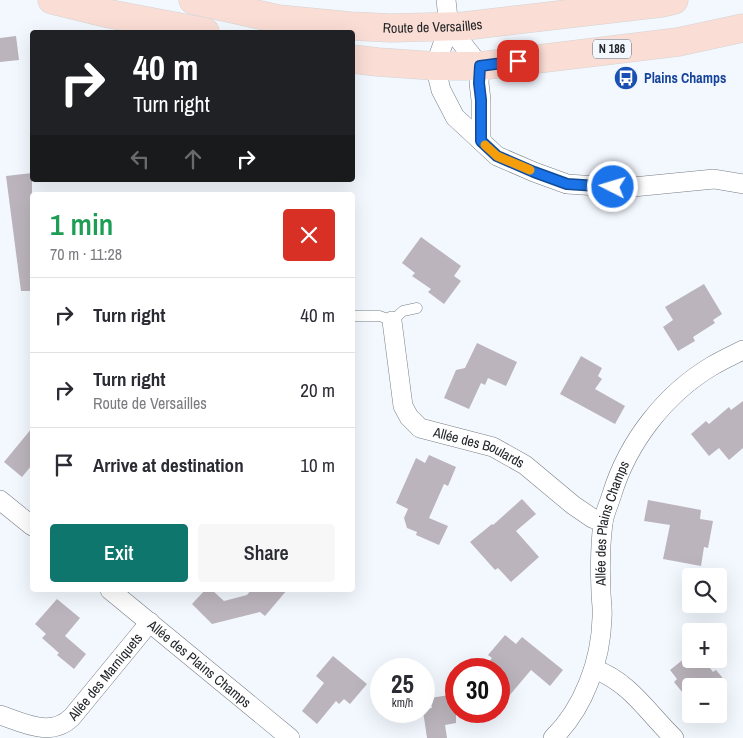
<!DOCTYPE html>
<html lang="en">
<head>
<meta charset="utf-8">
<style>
  :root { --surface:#fff; --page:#f7f7f7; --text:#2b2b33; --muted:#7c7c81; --line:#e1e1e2; --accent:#0f766e }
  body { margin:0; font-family:"Archivo Narrow",sans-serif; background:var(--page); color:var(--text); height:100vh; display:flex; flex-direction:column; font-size:19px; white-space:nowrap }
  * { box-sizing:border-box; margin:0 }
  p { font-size:16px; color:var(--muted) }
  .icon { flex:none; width:28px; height:28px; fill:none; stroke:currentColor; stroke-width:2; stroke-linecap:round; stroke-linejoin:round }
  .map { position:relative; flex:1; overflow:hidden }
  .panel { position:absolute; left:30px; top:192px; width:325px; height:400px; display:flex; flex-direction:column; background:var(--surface); border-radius:5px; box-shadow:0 5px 20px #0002 }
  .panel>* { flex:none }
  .hud { position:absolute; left:30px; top:30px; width:325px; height:152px; border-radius:5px; box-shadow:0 5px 20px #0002; background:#202124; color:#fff; overflow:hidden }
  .controls { position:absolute; left:682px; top:568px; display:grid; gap:10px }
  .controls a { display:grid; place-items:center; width:45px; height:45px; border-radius:5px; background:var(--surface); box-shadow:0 5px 20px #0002; font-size:25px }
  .speed { position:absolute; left:370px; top:658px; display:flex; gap:10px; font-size:25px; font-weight:700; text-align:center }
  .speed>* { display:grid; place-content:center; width:65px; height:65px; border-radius:50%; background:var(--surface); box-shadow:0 5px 20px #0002; line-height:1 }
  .speed small { font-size:12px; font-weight:400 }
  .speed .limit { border:8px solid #d22; background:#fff; color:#111 }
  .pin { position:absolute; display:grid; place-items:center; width:42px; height:42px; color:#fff; margin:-21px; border-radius:10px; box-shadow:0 2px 8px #0006 }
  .me { position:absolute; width:55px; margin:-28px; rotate:275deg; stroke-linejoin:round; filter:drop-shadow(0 0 4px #0008) }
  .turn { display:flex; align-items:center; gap:18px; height:105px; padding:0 20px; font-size:22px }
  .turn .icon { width:65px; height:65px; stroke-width:2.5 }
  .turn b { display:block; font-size:35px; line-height:42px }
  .lanes { display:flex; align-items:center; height:48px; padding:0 20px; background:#0003; justify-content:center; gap:25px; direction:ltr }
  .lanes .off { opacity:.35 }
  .round { display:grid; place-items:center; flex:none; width:52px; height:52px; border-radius:5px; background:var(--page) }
  .headline { display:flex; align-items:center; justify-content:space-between; height:85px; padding:0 20px }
  h1 { font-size:30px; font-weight:600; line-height:38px; color:#1e9e55 }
  .primary-button { display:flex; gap:10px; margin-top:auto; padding:10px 20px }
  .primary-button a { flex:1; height:58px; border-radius:5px; background:var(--accent); color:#fff; font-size:20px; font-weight:600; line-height:58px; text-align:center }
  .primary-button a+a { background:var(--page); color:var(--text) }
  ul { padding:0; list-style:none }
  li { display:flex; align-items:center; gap:15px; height:75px; padding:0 20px; border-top:1px solid var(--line) }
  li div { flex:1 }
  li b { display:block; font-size:19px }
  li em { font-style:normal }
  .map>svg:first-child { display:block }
  .building { fill:#bbb4bc }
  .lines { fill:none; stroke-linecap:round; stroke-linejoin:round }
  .service-casing { stroke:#787e85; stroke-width:11 }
  .minor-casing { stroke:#787e85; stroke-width:20 }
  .primary-casing { stroke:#d3d4d4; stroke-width:29 }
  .service { stroke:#fff; stroke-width:10 }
  .minor { stroke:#fff; stroke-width:19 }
  .primary { stroke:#faddd4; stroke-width:28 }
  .route-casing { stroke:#114b97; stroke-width:12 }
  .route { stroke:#1a73e8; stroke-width:9 }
  .slow { stroke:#f59e0b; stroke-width:9 }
  .labels { text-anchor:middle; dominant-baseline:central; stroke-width:4; stroke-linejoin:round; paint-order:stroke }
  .shield { fill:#f3f8ff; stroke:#616569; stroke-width:1 }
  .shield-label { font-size:12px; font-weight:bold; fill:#232629 }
  .street-label { font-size:14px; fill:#232629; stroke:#f3f8ff }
  .transit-label { font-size:14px; font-weight:bold; fill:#164399; stroke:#f3f8ff; text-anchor:start }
</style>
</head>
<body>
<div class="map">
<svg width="743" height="738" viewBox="0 0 743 738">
  <rect width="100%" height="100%" fill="#f3f8ff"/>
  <g class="building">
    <polygon points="16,36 19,60 0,62 0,38"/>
    <polygon points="32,173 32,291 21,291 6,176"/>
    <polygon points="421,237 461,266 454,276 461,281 444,304 428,292 431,289 412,276 415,273 402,263"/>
    <polygon points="704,284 722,314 713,320 715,323 693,337 695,341 678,351 663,327 673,320 665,307"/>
    <polygon points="477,343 517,362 506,386 488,378 485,385 481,383 469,409 444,398 456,370 465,368"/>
    <polygon points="581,356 602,368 598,376 602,379 595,389 625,406 615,424 560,394"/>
    <polygon points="743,401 743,448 729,460 719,448 709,456 691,434 706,421 709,424 729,407 731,410"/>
    <polygon points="32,428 32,465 22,477 4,462"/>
    <polygon points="429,455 456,467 448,486 444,484 429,518 448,526 439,545 416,535 417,532 407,528 404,518 408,509 396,503 416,458 425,463"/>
    <polygon points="522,499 536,514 516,531 539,557 511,582 498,568 495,570 470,542 492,524 493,525"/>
    <polygon points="648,500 701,510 700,519 713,521 708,548 704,547 701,566 663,559 670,525 644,521"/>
    <polygon points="205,590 212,590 224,601 247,595 251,590 287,590 265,616 260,612 212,624 192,604"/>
    <polygon points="57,599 80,618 65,636 86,654 74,669 57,655 59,653 42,638 46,634 35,624"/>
    <polygon points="505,635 516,644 522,637 563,670 550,686 531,670 509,696 499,688 499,669 483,669 492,658 488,655"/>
    <polygon points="690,654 691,659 694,659 701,667 706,663 713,672 716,670 727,683 719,689 727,699 719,706 719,686 691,686 691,703 674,682 677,679 670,670"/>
    <polygon points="333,656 367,684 350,704 344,699 339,704 336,701 317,724 302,711 324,683 316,676"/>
    <polygon points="456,694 456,723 445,725 447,738 427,738 423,711 424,709 432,708 430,698"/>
  </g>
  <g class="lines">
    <g class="service-casing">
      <polyline id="service" points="354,316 380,316 392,321 403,311 417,308"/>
    </g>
    <g class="minor-casing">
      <g id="minor">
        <polyline points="446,0 449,27 435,66 441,90 455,117 497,156 534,172 567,184 613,187 633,187 714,179 743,184"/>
        <polyline points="449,27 480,66 479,83 481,100 481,141"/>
        <path id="s1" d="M 392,321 L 403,406 L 409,417 L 420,428 L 493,447 L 525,465 L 573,505 L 592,518 L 603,522"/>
        <polyline points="0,500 32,526"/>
        <path id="s2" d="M 110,590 L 290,738"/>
        <path d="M 594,669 C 630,682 648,713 674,738"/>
        <path id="s3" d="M 0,715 C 24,723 51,738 72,717 L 150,622"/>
        <path id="s4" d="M 553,738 C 584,708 601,660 602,618 C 603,609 601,600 601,592 C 600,569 600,546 603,523 C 604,514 609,504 612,494 C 628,442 665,394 712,366 C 722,360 733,355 743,350"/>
      </g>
    </g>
    <g class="primary-casing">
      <g id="primary">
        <polyline points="52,0 105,13 205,32"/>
        <path id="s5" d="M 193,0 L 278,19 L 350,26 L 391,28 L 465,26 L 661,3 L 674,0"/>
        <polyline points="352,59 378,62 435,66 480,66 678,42 743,28"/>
      </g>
    </g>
    <use href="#service" class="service"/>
    <use href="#minor" class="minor"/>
    <use href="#primary" class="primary"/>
  </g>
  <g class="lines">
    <g class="route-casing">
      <polyline id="route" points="518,61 480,66 479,83 481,100 481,141 497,156 534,172 567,184 613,187"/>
    </g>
    <use href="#route" class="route"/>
    <polyline class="slow" points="485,145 497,156 530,170"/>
  </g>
  <defs>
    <g id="bus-disc" transform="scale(1.25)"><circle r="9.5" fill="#1a4fb4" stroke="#f3f8ff"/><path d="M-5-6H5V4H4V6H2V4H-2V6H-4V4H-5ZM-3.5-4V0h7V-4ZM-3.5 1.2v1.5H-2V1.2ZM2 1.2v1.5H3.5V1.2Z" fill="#fff"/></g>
  </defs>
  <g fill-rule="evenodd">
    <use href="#bus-disc" x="626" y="78"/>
  </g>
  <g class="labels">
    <rect class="shield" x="593" y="39.5" width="38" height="19" rx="4"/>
    <g class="shield-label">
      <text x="612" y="49">N 186</text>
    </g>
    <g class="street-label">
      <text stroke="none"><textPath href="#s5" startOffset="242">Route de Versailles</textPath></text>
      <text stroke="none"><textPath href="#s1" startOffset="176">Allée des Boulards</textPath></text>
      <text stroke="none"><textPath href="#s4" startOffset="229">Allée des Plains Champs</textPath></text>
      <text stroke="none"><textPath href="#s2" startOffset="116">Allée des Plains Champs</textPath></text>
      <text stroke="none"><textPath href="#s3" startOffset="129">Allée des Marniquets</textPath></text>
    </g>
    <g class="transit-label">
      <text x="644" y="78">Plains Champs</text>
    </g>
  </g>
</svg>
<div class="controls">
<a><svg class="icon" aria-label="search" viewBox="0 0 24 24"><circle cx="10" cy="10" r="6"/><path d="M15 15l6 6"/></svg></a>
<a>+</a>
<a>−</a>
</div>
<div class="speed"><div>25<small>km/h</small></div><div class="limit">30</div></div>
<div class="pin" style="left:518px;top:61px;background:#d93025"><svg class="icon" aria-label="arrive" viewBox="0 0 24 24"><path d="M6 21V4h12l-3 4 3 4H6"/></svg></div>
<svg class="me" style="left:613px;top:187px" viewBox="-20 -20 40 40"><circle r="17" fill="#1a73e8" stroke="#fff" stroke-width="3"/><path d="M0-11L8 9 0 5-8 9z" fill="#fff"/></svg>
<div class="hud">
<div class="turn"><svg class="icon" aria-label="right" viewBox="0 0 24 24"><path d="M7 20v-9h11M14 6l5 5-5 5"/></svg><div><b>40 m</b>Turn right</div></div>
<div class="lanes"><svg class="icon off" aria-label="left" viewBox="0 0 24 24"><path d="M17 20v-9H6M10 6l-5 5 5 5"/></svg><svg class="icon off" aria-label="ahead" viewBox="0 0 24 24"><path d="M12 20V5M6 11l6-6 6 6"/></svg><svg class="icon" aria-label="right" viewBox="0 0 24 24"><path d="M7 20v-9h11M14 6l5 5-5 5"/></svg></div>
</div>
<section class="panel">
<div class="headline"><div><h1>1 min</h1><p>70 m · 11:28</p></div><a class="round" style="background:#d93025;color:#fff"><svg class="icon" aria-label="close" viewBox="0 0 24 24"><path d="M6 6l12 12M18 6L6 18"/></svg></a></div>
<ul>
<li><svg class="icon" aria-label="right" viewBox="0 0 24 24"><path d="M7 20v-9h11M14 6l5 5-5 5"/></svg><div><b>Turn right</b></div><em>40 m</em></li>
<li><svg class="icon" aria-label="right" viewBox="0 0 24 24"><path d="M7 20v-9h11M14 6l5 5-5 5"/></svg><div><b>Turn right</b><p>Route de Versailles</p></div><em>20 m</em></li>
<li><svg class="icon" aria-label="arrive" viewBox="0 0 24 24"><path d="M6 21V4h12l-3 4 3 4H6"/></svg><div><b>Arrive at destination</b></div><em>10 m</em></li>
</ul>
<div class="primary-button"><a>Exit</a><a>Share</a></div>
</section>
</div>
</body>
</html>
